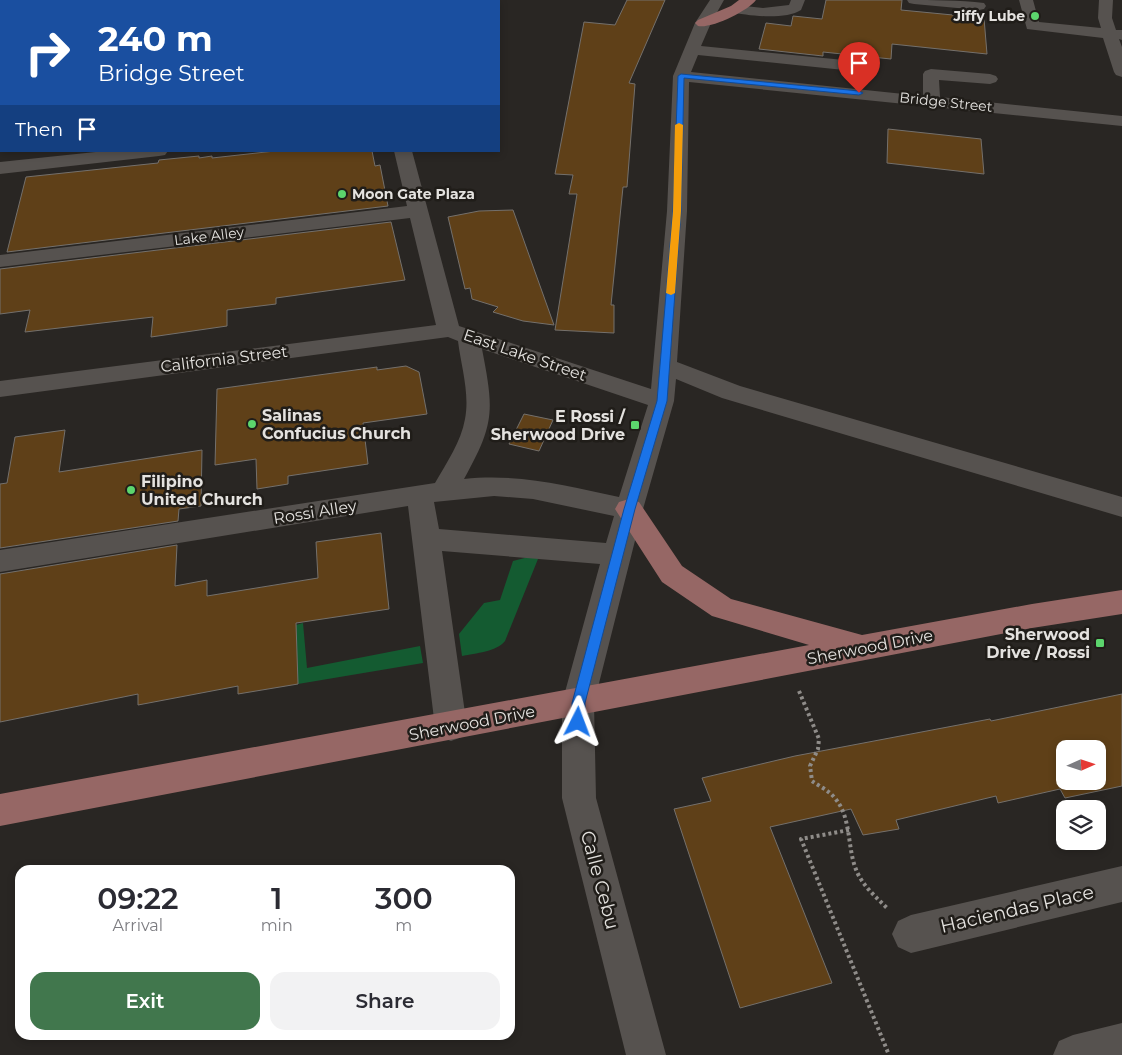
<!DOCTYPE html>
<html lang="en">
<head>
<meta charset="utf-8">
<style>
  :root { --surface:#fff; --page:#f2f2f3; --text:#2b2b33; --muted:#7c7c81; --accent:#41774d }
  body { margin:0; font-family:Montserrat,sans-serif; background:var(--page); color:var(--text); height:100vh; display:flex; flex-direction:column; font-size:19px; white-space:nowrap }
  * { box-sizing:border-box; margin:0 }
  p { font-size:16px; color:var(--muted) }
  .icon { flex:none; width:28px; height:28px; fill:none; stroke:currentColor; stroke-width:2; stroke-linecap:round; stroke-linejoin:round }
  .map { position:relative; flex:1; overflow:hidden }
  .drawer { position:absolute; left:15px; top:865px; width:500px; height:175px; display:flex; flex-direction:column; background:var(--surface); border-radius:15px; box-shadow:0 2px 8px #0003 }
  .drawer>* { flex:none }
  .top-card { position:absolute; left:0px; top:0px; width:500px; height:152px; box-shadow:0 2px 8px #0003; background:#1a4fa0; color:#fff; overflow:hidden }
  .needle { width:32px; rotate:87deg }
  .controls { position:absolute; left:1056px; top:740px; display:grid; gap:10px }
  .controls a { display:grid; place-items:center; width:50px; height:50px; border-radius:10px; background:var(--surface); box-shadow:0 2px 8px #0003; font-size:25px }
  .pin { position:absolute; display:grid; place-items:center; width:42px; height:42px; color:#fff; margin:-51px -21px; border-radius:50% 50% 50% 0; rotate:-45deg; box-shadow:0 0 5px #0007 }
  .pin .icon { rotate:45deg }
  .me { position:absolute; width:55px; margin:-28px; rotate:3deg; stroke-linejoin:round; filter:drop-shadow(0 0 4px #0008) }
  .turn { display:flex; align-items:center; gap:18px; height:105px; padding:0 15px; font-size:22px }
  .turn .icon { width:65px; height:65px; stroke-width:2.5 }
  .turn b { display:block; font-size:35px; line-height:42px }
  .then { display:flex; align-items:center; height:48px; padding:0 15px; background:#0003; gap:10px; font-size:19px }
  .eta { display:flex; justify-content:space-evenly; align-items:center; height:85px; text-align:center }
  .eta b { font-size:30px; font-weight:600; line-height:35px }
  .cta { display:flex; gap:10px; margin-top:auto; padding:10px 15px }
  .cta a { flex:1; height:58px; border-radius:15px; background:var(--accent); color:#fff; font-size:20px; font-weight:600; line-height:58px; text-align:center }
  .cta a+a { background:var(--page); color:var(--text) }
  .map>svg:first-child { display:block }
  .green { fill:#145b31 }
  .building { fill:#5f4018; stroke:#74706c; fill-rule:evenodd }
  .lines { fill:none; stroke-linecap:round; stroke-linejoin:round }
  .path { stroke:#8f8c89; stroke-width:4; stroke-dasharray:3 3; stroke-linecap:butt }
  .minor { fill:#56524f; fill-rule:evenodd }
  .major { fill:#966765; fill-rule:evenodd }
  .route { fill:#1a73e8; stroke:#114b97 }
  .slow { fill:#f59e0b }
  .poi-dot { fill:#5cd56d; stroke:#201d19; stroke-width:2 }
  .labels { text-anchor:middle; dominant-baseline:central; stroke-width:5; stroke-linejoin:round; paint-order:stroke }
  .far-poi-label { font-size:14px; font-weight:bold; fill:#e4e2df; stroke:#201d19; text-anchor:end }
  .far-street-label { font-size:14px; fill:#e4e2df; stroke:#201d19 }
  .street-label { font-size:16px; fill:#e4e2df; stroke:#201d19 }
  .poi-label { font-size:16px; font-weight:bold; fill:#e4e2df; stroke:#201d19; text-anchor:start }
  .near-street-label { font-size:19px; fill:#e4e2df; stroke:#201d19 }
</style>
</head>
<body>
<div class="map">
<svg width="1122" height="1055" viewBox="0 0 1122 1055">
  <rect width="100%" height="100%" fill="#292623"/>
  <g class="green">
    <path d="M 540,554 L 505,641 C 496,652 476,653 462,656 L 459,634 L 484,603 L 500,600 L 513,561 Z"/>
    <polygon points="303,623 307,668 420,646 423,663 298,684 296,625"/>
  </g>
  <g class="building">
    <polygon points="627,0 665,0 629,83 635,84 627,187 623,187 611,305 614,305 614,333 555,330 577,194 569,194 573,175 555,174 584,22 615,25"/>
    <polygon points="826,0 902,0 901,10 984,18 987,54 892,44 891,59 823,52 823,56 759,49 766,23 791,26 793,16 822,19"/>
    <polygon points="888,129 981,139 984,174 887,163"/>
    <polygon points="275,151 372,151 375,166 380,165 388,206 7,252 26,177 158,163 159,160 199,156 199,158 212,156 212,158"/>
    <polygon points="513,210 534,269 554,325 523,321 493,312 498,307 472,299 470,288 465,289 448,217 479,211"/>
    <polygon points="391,222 405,280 276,298 276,304 227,310 227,326 151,337 153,317 25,332 30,310 0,314 0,269"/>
    <polygon points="406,366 419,372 427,414 363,423 368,464 288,476 288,484 257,489 256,459 215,465 217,389 377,367 377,370"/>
    <polygon points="524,414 553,420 539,451 509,444"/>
    <polygon points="65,430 59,472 202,450 201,506 179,509 178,521 0,548 0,484 7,483 15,437"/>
    <polygon points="381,533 389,609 296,623 298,684 238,694 238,686 138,705 138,694 0,722 0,574 177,545 175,586 207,580 207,596 318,578 316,542"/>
    <path d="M 1122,694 L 1122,786 L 1065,798 L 1060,789 L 998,803 L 996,796 L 896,820 L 899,829 L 863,835 L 851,809 L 770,827 L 832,983 L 740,1008 L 674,809 L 711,801 L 702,778 L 795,756 L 990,719 L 991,721 ZM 1065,749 L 1098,749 L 1098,781 L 1065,781 Z"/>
  </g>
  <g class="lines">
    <g class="path">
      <path d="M 799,691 L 819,739 L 818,749 L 810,766 L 812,781 C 819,786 828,790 834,797 C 853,818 846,850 858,874 C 865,888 877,898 888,909"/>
      <polyline points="849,830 801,839 889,1055"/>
    </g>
    <g class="minor">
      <rect x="366" y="0" width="14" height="1"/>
      <path d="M 710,0 L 724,0 L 711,23 L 701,46 L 844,60 L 850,62 L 852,65 L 850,68 L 844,70 L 698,55 L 691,72 L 923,96 L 923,74 L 925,71 L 931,69 L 990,74 L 996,76 L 998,79 L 996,82 L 990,84 L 939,80 L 940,97 L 1122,116 L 1122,126 L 689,82 L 687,211 L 677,362 L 740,386 L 1122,497 L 1122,517 L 722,398 L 676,379 L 674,401 L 643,509 L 594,703 L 596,798 L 666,1055 L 626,1055 L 562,798 L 562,703 L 600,564 L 442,551 L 467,727 L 462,737 L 451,741 L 440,737 L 435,727 L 408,506 L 0,572 L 0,550 L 435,483 C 447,462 461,442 465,419 C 470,393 461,366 458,341 L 448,337 L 0,397 L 0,381 L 436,325 L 410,218 L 0,267 L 0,255 L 407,206 L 394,151 L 412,151 L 459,326 L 651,389 L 667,211 L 673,76 L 695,23 ZM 482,349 L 648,405 L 619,497 C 567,486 518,473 464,479 C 495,423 494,411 482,349 ZM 494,496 L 533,499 L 614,516 L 606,543 L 439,529 L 434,502 Z"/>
      <path d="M 791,0 L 805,0 L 801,10 C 786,20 748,16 731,12 L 729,9 L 731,6 L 736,5 L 763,8 L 789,5 Z"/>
      <path d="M 907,0 C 932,0 960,0 984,3 L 986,6 L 984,9 L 979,10 L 914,4 L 909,3 Z"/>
      <polygon points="1019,0 1033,0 1039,22 1101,28 1098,18 1099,0 1113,0 1112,18 1116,30 1122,30 1122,40 1119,39 1122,47 1122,77 1116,75 1114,72 1103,38 1027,29"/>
      <rect x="0" y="27" width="1" height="10"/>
      <rect x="0" y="88" width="1" height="10"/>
      <polygon points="105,151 168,151 165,155 159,156 0,174 0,162"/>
      <polygon points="1122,866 1122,902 911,953 898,947 892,934 898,921 911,915"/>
      <polygon points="1122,1023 1122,1055 1053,1055 1059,1041 1073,1035"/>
    </g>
    <g class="major">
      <path d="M 739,0 L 756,0 C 748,11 711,29 698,26 L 695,23 L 698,20 L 731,6 Z"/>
      <polygon points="629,499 639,502 682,566 731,599 862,635 1032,604 1122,590 1122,614 1032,628 0,826 0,794 809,645 712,616 662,582 615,509 619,502"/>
    </g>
  </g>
  <polygon class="route" points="681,74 859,91 863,93 859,95 684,78 681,211 667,401 635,509 585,703 585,722 583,726 578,728 574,726 572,722 572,703 624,509 657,401 673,211 678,76"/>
  <polygon class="slow" points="679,123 683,125 681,211 675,293 671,295 666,293 673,211 675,125"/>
  <g class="poi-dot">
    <circle cx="1035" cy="16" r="5"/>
    <circle cx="342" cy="194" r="5"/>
    <circle cx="252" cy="424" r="5"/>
    <rect x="630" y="420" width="10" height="10" rx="2.5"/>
    <circle cx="131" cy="490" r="5"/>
    <rect x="1095" y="638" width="10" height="10" rx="2.5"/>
  </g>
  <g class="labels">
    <g class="far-poi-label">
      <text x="1025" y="16">Jiffy Lube</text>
      <text x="352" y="194" text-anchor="start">Moon Gate Plaza</text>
    </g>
    <g class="far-street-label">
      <text transform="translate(946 102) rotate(6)">Bridge Street</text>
      <text transform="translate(209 236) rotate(-7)">Lake Alley</text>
    </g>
    <g class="street-label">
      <text transform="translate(525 355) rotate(19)">East Lake Street</text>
      <text transform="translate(224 359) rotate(-7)">California Street</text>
      <text transform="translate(315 512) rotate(-9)">Rossi Alley</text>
      <text transform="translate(870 647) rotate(-11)">Sherwood Drive</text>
      <text transform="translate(472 723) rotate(-11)">Sherwood Drive</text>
    </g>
    <g class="poi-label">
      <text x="262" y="415">Salinas<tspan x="262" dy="18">Confucius Church</tspan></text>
      <text x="625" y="416" text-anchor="end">E Rossi /<tspan x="625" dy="18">Sherwood Drive</tspan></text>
      <text x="141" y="481">Filipino<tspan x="141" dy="18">United Church</tspan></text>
      <text x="1090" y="634" text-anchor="end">Sherwood<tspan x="1090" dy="18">Drive / Rossi</tspan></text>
    </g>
    <g class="near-street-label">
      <text transform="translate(600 880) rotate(75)">Calle Cebu</text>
      <text transform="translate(1017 909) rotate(-13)">Haciendas Place</text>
    </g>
  </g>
</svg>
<div class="controls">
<a><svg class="needle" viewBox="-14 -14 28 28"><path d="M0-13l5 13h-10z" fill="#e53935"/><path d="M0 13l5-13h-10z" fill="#7c7c81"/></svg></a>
<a><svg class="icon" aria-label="layers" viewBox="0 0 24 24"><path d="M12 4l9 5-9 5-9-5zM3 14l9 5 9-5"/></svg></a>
</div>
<div class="pin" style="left:859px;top:93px;background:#d93025"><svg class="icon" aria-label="arrive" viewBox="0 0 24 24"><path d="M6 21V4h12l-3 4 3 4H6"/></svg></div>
<svg class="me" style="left:578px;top:722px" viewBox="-20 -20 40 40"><path d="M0-17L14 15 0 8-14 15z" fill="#1a73e8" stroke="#fff" stroke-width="4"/></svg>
<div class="top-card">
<div class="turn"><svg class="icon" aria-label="right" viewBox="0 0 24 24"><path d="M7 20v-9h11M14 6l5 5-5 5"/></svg><div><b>240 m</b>Bridge Street</div></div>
<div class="then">Then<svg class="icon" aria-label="arrive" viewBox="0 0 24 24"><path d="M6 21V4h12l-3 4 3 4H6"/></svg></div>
</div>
<section class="drawer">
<div class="eta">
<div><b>09:22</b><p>Arrival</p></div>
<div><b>1</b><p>min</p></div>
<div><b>300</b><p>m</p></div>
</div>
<div class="cta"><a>Exit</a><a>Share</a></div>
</section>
</div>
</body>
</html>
